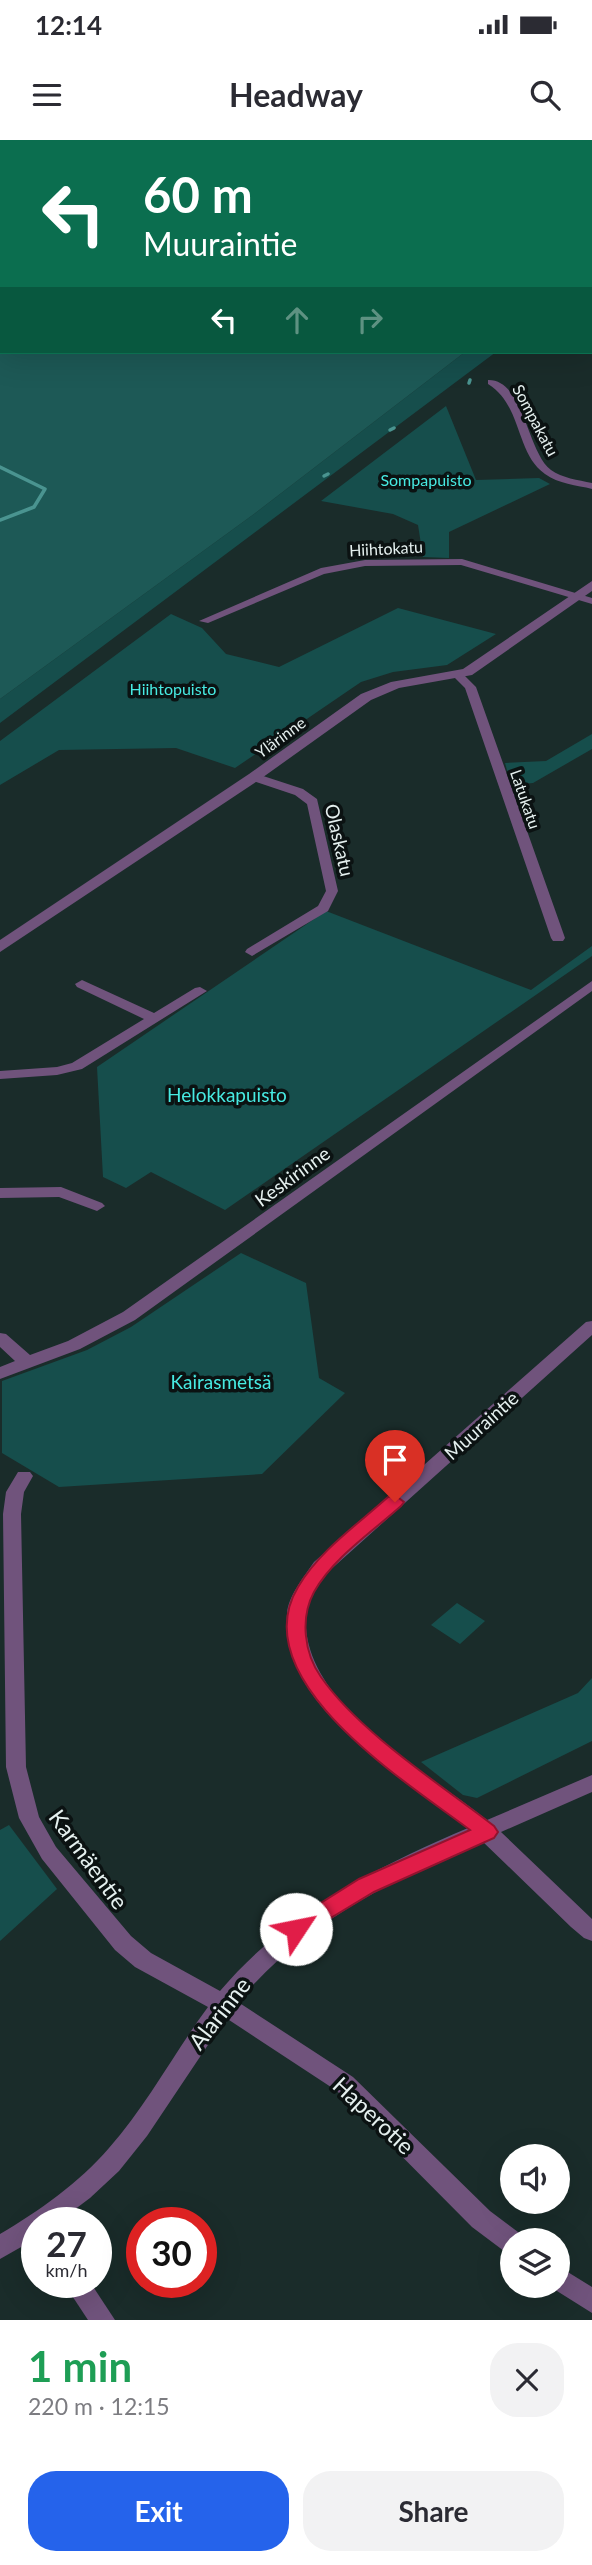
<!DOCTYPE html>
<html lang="en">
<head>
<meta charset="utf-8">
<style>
  :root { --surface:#fff; --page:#f2f2f3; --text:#2b2b33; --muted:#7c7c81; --accent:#2563eb }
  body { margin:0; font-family:Lato,sans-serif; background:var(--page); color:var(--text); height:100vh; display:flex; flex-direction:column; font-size:26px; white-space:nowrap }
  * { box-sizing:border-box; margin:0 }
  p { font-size:23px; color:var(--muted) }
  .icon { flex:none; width:38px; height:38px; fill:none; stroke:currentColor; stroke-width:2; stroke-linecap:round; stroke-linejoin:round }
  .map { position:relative; height:2180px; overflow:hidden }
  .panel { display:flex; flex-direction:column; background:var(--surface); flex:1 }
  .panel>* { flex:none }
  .hud { position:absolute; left:0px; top:0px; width:593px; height:214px; box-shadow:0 7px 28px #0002; background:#0b6e4f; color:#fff; overflow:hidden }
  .controls { position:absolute; left:500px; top:2004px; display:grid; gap:14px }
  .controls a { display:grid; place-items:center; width:70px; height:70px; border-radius:50%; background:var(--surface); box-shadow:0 7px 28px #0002; font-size:35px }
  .speed { position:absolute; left:21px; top:2067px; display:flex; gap:14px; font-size:35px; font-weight:700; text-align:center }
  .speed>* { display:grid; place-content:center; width:91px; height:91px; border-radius:50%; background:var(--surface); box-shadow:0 7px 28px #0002; line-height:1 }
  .speed small { font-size:18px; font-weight:400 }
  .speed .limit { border:10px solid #d22; background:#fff; color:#111 }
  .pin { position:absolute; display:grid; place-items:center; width:60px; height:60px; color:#fff; margin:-72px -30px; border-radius:50% 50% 50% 0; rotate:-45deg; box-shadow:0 0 7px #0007 }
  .pin .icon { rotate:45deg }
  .me { position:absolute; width:77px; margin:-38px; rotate:56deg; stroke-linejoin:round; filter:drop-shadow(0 0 5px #0008) }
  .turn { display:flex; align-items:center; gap:24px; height:147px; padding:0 28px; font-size:32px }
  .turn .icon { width:91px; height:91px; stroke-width:2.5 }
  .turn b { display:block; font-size:49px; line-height:60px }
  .lanes { display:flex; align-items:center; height:66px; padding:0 28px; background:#0003; justify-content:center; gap:35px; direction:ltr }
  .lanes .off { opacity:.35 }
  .round { display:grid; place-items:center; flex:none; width:74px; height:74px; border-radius:28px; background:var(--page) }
  .summary { display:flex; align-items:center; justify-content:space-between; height:119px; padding:0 28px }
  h1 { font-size:42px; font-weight:700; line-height:52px; color:#1e9e55 }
  .action { display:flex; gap:14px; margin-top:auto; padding:14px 28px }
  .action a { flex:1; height:80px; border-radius:28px; background:var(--accent); color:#fff; font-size:28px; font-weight:700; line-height:80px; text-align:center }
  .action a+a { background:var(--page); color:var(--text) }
  .status { display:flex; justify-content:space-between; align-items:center; height:49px; padding:0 35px; background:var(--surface); direction:ltr }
  .status svg { height:19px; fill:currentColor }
  header { display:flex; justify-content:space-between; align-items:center; height:91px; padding:0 28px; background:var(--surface); font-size:32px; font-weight:700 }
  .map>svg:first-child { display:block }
  .green { fill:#164e4c }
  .forest { fill:#1d5956 }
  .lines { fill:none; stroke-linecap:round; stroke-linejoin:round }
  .stream { stroke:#4a9490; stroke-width:3.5 }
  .minor { fill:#70537c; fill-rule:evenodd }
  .tertiary { fill:#70537c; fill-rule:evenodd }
  .route { fill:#e11d48; stroke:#92132f; stroke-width:2 }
  .labels { text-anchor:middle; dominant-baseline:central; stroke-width:7; stroke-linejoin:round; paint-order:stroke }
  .far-street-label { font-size:16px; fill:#e5f0ef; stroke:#0b1212 }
  .far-park-label { font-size:16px; fill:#47eae2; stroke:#0b1212 }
  .street-label { font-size:19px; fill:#e5f0ef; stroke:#0b1212 }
  .park-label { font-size:19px; fill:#47eae2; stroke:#0b1212 }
  .near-street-label { font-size:23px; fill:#e5f0ef; stroke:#0b1212 }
</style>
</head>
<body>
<div class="status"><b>12:14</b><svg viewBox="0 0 49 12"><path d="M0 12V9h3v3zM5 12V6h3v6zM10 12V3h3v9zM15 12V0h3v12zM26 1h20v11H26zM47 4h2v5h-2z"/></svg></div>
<header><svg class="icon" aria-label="menu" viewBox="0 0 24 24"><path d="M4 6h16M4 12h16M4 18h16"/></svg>Headway<svg class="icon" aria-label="search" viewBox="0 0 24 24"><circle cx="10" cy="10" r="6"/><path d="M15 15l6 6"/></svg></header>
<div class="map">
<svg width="592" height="2180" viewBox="0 0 592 2180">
  <rect width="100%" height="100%" fill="#1a2c2a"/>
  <g class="green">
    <polygon points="465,212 496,212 0,583 0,559 254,374"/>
    <polygon points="446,266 476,340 539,338 550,344 449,392 449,418 423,417 418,385 393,374 321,361"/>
    <polygon points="398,468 496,494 447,525 393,532 361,542 235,628 176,608 59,610 0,645 0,601 171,474 202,488 226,514 279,527"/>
    <polygon points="592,594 592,609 533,643 511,645 505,623 546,621"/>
    <polygon points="326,771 531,850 592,806 592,816 225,1070 151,1032 126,1048 103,1037 97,927"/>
    <polygon points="241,1113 306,1143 319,1238 345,1253 262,1334 59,1347 2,1313 2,1241 87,1210 131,1187"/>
    <polygon points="457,1463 485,1481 460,1504 431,1485"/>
    <polygon points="592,1538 592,1601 477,1658 463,1655 421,1622 578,1553"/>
    <polygon points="9,1685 57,1749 0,1801 0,1690"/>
  </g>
  <polygon class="forest" points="0,0 592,0 592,118 592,2 2,2 2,212 465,212 254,374 0,559"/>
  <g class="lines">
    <g class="stream">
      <polyline points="469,243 470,240"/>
      <polyline points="390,290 394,288"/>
      <polyline points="0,327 45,349 34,367 0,380"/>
      <polyline points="324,336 328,334"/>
    </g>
    <g class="minor">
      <path d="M 488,240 C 524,239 527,312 551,330 C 562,338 578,340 592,343 L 592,349 C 577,345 558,344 545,334 C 515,313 523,266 488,244 Z"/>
      <polygon points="462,419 592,458 592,464 461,425 365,426 324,434 208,483 199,481 321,428 365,420"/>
      <polygon points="454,533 462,533 476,547 565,798 563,801 553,801 551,798 465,548 454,537"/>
      <polygon points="254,633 303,649 317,659 338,751 328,771 252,816 245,812 247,809 318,766 326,751 307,664 295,655 250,640 248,637"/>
      <polygon points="82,840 154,873 195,848 200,847 207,851 82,929 57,935 0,939 0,931 57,927 72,923 144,879 77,847 75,844"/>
      <polygon points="592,841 592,851 135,1180 80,1209 0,1239 0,1227 15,1221 0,1207 0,1193 6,1194 30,1215 68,1201 123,1172"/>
      <polygon points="61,1047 102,1063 105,1066 97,1071 59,1057 0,1058 0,1048"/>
      <path d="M 592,1181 L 592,1195 L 328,1432 C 319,1444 307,1459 306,1474 C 299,1564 427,1631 487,1680 L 592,1635 L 592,1652 L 501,1692 L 592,1779 L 592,1801 L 584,1798 L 571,1787 L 482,1701 C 391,1740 303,1784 238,1862 L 353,1937 L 490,2071 L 522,2095 L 524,2100 L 513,2100 L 513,2114 L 504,2111 L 472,2087 L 337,1951 L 226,1878 L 147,1996 L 119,2031 L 90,2058 L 58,2082 L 37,2082 L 37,2098 L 0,2119 L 0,2094 C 39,2071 79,2043 109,2008 C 147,1965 174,1913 208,1867 L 135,1827 L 115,1810 L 42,1719 L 19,1678 L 6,1627 L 3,1374 L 6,1352 L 18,1332 L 30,1332 L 33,1336 L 24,1352 L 21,1374 L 26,1627 L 39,1677 L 56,1707 L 131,1796 L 151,1813 L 220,1851 C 286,1773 374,1728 468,1688 C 406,1637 279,1568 287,1474 C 288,1456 304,1437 314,1422 L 586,1182 Z"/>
      <polygon points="558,2126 592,2147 592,2173 549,2146 558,2146"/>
      <polygon points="63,2142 90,2142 115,2180 88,2180"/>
    </g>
    <polygon class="tertiary" points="592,441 592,451 472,535 399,548 371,560 259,640 0,812 0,800 249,634 361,554 391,542 463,529"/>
  </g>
  <path class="route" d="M 395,1355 L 404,1362 L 401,1366 C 372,1392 333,1418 314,1452 C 300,1478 304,1513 321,1537 C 360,1593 440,1644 494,1686 L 498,1692 L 494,1698 L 374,1752 L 296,1799 L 289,1796 L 286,1789 L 289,1783 L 359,1739 L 470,1690 C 408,1643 242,1540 298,1447 C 319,1411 357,1385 388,1357 Z"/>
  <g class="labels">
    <g class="far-street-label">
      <text transform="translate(536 280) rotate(62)">Sompakatu</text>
      <text transform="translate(386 408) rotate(-3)">Hiihtokatu</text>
      <text transform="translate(280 597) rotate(-36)">Ylärinne</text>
      <text transform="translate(526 659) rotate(71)">Latukatu</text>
    </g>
    <g class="far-park-label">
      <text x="426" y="339">Sompapuisto</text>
      <text x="173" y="548">Hiihtopuisto</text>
    </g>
    <g class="street-label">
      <text transform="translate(340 700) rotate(77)">Olaskatu</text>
      <text transform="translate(292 1036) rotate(-36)">Keskirinne</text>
      <text transform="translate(481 1285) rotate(-42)">Muuraintie</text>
    </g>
    <g class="park-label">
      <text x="227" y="954">Helokkapuisto</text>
      <text x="221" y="1241">Kairasmetsä</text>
    </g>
    <g class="near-street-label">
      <text transform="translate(89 1719) rotate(54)">Karmäentie</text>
      <text transform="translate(219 1873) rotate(-52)">Alarinne</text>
      <text transform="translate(374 1975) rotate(43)">Haperotie</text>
    </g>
  </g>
</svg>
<div class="controls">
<a><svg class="icon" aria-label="sound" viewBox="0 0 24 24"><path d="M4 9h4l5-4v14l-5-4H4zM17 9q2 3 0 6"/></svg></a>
<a><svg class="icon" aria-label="layers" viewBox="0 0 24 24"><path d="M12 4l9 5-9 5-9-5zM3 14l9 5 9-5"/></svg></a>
</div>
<div class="speed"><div>27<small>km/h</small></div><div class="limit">30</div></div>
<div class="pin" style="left:395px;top:1362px;background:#d93025"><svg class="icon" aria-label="arrive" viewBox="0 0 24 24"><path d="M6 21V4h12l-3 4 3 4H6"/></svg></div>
<svg class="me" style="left:296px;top:1789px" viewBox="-20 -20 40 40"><circle r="19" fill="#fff"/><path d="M0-13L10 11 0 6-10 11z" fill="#e11d48"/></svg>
<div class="hud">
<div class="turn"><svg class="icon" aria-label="left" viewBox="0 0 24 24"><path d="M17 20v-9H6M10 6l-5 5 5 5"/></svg><div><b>60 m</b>Muuraintie</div></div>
<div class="lanes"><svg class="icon" aria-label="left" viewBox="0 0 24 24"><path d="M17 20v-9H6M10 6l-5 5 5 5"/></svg><svg class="icon off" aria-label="ahead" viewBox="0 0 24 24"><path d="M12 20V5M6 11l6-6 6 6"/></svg><svg class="icon off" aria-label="right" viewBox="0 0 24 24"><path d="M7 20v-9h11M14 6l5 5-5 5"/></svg></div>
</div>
</div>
<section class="panel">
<div class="summary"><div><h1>1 min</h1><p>220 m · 12:15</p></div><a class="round"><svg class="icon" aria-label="close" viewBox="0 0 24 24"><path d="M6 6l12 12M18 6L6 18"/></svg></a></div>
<div class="action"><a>Exit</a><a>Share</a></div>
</section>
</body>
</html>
